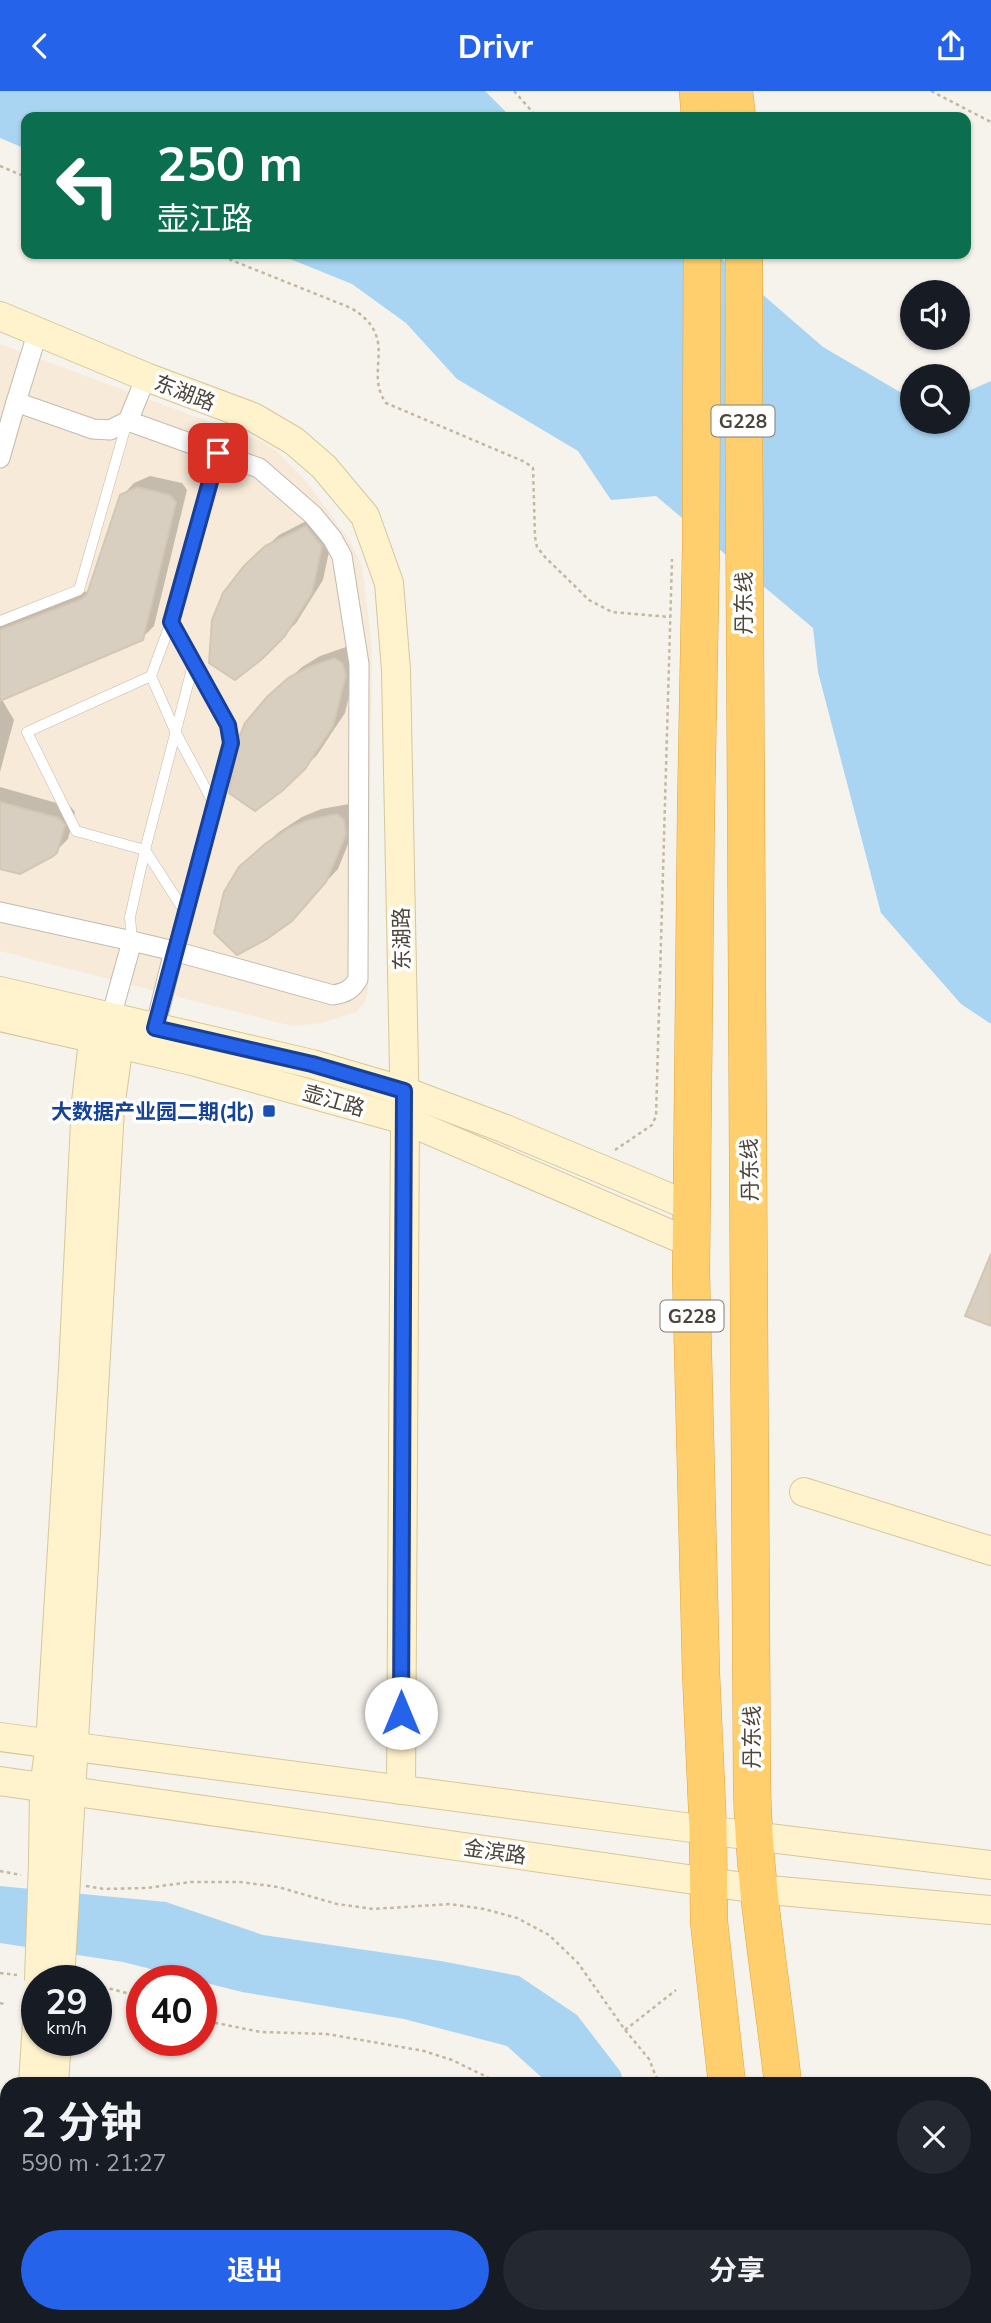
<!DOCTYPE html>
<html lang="zh">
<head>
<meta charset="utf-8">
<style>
  :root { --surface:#171b24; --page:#242831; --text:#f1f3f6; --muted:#9ea1a6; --accent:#2563eb }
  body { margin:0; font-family:Mulish,"Noto Sans SC",sans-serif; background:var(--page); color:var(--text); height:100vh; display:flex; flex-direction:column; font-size:26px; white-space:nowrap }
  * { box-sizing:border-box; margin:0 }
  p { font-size:23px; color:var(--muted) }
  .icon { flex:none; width:38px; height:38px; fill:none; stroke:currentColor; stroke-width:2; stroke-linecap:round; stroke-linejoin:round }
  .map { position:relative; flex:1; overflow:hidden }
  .details { position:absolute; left:0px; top:1986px; width:992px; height:247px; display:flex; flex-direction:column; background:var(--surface); border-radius:21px 21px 0 0; box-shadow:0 2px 5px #0004 }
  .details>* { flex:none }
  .banner { position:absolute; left:21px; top:21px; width:950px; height:147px; border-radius:14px; box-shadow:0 2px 5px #0004; background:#0b6e4f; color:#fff; overflow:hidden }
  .tools { position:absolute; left:900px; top:189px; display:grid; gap:14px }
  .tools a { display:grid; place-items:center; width:70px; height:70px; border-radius:50%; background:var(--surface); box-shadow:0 2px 5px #0004; font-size:35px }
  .speed { position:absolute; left:21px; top:1874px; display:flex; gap:14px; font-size:35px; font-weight:700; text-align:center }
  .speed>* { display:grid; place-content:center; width:91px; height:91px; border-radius:50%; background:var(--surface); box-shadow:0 2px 5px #0004; line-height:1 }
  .speed small { font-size:18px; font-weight:400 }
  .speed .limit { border:10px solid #d22; background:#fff; color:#111 }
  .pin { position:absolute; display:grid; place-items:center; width:60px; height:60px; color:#fff; margin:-30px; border-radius:14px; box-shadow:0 4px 10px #0006 }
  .me { position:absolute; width:77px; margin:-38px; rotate:0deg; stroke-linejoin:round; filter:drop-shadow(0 0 5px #0008) }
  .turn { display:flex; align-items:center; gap:24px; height:147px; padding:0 21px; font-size:32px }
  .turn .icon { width:91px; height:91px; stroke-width:2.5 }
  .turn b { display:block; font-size:49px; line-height:60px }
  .round { display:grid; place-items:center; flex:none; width:74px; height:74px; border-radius:37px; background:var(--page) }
  .headline { display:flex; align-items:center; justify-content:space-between; height:119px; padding:0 21px }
  h1 { font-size:42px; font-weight:700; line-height:52px }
  .cta { display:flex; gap:14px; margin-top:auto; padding:14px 21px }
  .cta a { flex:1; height:80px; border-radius:42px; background:var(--accent); color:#fff; font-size:28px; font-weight:700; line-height:80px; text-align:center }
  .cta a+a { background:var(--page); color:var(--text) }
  header { display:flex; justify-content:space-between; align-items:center; height:91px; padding:0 21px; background:var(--accent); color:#fff; font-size:32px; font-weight:700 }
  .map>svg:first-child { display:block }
  .commercial { fill:#f7ead8 }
  .water { fill:#a9d4f2 }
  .shadow { fill:#0003 }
  .building { fill:#d8cfc1; stroke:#d3c7b4; stroke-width:2 }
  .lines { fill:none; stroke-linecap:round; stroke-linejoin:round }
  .lane-casing { stroke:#c2bbae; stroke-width:11 }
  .street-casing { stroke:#c2bbae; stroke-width:21 }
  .secondary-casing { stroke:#d6c79b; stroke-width:30 }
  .highway-casing { stroke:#e0a43c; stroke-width:38 }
  .path { stroke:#c4b79f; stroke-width:2.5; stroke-dasharray:3.5 3.5; stroke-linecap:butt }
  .lane { stroke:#fff; stroke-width:10 }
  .street { stroke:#fff; stroke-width:19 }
  .secondary { stroke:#fff3cd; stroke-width:28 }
  .highway { stroke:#ffcf6e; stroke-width:37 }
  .secondary-bridge-casing { stroke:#d6c79b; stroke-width:30; stroke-linecap:butt }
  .secondary-bridge { stroke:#fff3cd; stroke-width:28 }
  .route-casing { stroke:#184099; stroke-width:18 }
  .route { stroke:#2563eb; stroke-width:12 }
  .transit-dot { fill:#1a4fb4; stroke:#fff; stroke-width:2.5 }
  .labels { text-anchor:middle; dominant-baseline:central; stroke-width:7; stroke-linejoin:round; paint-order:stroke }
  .shield { fill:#fff; stroke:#817c74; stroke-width:2 }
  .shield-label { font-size:19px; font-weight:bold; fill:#4b4439 }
  .street-label { font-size:21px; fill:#4b4439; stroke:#fff }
  .transit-label { font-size:21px; font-weight:bold; fill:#164399; stroke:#fff; text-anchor:end }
</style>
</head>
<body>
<header><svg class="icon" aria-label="back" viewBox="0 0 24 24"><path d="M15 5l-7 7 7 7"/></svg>Drivr<svg class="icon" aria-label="share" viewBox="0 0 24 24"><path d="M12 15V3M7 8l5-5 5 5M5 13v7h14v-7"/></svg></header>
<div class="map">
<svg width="991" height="2232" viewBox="0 0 991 2232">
  <rect width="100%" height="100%" fill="#f6f3ec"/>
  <polygon class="commercial" points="0,253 261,350 275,359 307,391 349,449 362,475 372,556 368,898 365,911 356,921 321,932 292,935 0,860"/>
  <g class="water">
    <polygon points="0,0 485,0 511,26 26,26 26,58 0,47"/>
    <polygon points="278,163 716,163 823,256 912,308 912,331 957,331 957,305 991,290 991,933 961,913 881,822 818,581 813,537 656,405 611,409 578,360 457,288 406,232 352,193"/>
    <polygon points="0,1795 166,1811 263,1844 441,1870 519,1885 577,1924 620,1980 625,1993 549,1993 507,1955 404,1928 242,1901 123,1871 0,1852"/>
  </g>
  <g class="shadow">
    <polygon points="150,385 182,392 187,399 154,535 142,547 1,607 14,629 0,681 0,533 90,499 122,405 134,392"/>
    <polygon points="318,424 333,442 323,489 296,532 261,567 258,463 279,444"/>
    <polygon points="346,556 353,560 357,571 345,622 317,664 304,677 281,595 302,576 320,565"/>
    <polygon points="0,696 71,716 75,721 68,748 51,765 0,777"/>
    <polygon points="349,713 357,731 338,778 291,828 253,764 279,741 302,726 321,718"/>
  </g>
  <g class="building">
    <polygon points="137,396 170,404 176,411 143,549 0,610 0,539 82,508 87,503 120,404"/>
    <polygon points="306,435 322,455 312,502 284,546 262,568 235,589 209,572 212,529 223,502 244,475 265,455"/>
    <polygon points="334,567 342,572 346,584 333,635 305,678 282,700 255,720 229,702 238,649 245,632 267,606 288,587 307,577"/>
    <polygon points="0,711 59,727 65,734 57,762 52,766 20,783 0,778"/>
    <polygon points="337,723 344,729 346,743 326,791 292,830 267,848 237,864 214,842 224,801 239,776 265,753 289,737 308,729"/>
    <polygon points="991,1163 991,1235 965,1225"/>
  </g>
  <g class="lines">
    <g class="lane-casing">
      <g id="lane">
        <polyline points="0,530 79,499 127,331"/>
        <polyline points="171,531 151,585 27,641 76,740 145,759 185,821"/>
        <polyline points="151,585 176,642 215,715"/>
        <polyline points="132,850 130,826 145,759 194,570"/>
        <polyline points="174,860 231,652 228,634 171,531 218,362"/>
      </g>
    </g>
    <g class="street-casing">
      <g id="street">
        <path d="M 146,286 L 128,330 L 259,377 L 313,424 L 332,447 L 342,465 L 359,573 L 358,888 C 352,899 345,902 333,904 L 174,860"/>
        <polyline points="16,311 38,240"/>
        <polyline points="0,367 16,311 93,338 110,339 128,330"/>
        <polyline points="0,821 132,850"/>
        <polyline points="111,926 132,850 174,860 155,937"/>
      </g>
    </g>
    <g class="secondary-casing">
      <g id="secondary">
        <polyline points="0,225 146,286 253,326 294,350 324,376 365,425 389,492 396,579 405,1029 401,1699"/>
        <polyline points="0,900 312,973 404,1000 503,1037 692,1116"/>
        <polyline points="0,926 192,970 405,1029 691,1152"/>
        <polyline points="804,1401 991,1460"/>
        <polyline points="0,1646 753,1745 991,1774"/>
        <polyline points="0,1690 758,1798 991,1819"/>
        <polyline points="43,1770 44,1697 50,1653 73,1278 86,1011 96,924"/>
        <polyline points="67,1772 110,1018 122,929"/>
        <polyline points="33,1993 37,1931"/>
        <polyline points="54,1993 57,1950"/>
        <polyline points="0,2139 7,2140"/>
        <polyline points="18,2232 18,2226"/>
        <polyline points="40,2232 40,2226"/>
      </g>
    </g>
    <g class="highway-casing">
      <g id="highway">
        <polyline points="698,0 700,26"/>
        <polyline points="734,0 737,26"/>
        <polyline points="702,163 701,456 696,718 691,1182 701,1582 708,1738 709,1831 727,1993"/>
        <path d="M 744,163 C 742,674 751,1185 752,1696 C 754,1796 772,1894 783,1993"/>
        <polyline points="761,2226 763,2232"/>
        <polyline points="826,2226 827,2232"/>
      </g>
    </g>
    <g class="path">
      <polyline points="514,0 537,26"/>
      <polyline points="931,0 991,31"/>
      <polyline points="0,75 26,86"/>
      <path d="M 216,163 L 351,217 C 401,247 363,280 386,312 L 525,371 L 533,377 L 535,446 L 537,456 L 545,466 L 589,509 L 612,521 L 670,526"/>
      <polyline points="615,1059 652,1034 656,1025 672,468"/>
      <polyline points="0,1780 21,1784"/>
      <polyline points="86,1795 104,1798 146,1797 191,1791 240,1791 278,1796 337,1813 373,1818 450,1813 484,1818 517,1827 549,1844 578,1872 625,1939 649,1968 659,1993"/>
      <polyline points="0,1882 17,1884"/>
      <polyline points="96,1894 142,1906"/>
      <polyline points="0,1912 4,1913"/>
      <polyline points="201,1929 261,1941 327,1943 424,1960 452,1969 489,1987 497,1993"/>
      <polyline points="625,1939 676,1899"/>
      <polyline points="558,2226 559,2232"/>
      <polyline points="684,2226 686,2232"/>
    </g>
    <use href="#lane" class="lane"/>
    <use href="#street" class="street"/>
    <use href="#secondary" class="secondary"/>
    <use href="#highway" class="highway"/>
    <g class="secondary-bridge-casing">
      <g id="secondary-bridge">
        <polyline points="39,1890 43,1770"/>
        <polyline points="60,1890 67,1772"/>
      </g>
    </g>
    <use href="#secondary-bridge" class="secondary-bridge"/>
  </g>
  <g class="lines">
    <g class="route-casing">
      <polyline id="route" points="218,362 171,531 228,634 231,652 155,937 312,973 404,1000 401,1622"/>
    </g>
    <use href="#route" class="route"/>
  </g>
  <rect class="transit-dot" x="262" y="1013" width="14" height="14" rx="3.5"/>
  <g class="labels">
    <g class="shield">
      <rect x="711.5" y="314.5" width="63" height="31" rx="5"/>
      <rect x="660.5" y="1209.5" width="63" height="31" rx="5"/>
    </g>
    <g class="shield-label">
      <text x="743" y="330">G228</text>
      <text x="692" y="1225">G228</text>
    </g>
    <g class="street-label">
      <text transform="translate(185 301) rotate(21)">东湖路</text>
      <text transform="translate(743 512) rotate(-90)">丹东线</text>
      <text transform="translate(401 848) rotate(-91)">东湖路</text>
      <text transform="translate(334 1009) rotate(16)">壶江路</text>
      <text transform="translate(749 1079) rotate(-91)">丹东线</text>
      <text transform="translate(751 1646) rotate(-90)">丹东线</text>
      <text transform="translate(495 1760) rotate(8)">金滨路</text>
    </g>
    <g class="transit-label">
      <text x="255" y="1020">大数据产业园二期(北)</text>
    </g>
  </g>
</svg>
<div class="tools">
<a><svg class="icon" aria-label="sound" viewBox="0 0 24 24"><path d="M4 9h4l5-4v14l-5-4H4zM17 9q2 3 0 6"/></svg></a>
<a><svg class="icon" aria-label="search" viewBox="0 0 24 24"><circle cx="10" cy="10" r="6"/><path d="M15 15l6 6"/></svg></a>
</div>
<div class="speed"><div>29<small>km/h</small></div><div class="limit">40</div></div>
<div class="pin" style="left:218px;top:362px;background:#d93025"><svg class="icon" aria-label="arrive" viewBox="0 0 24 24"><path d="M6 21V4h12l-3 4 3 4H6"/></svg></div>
<svg class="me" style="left:401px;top:1622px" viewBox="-20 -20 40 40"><circle r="19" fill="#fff"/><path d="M0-13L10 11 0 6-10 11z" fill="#2563eb"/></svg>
<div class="banner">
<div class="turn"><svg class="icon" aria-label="left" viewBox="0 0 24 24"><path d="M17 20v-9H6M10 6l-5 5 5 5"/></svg><div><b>250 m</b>壶江路</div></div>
</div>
<section class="details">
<div class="headline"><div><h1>2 分钟</h1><p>590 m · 21:27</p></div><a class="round"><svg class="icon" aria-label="close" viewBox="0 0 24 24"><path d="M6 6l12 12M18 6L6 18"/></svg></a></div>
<div class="cta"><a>退出</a><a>分享</a></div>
</section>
</div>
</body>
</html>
